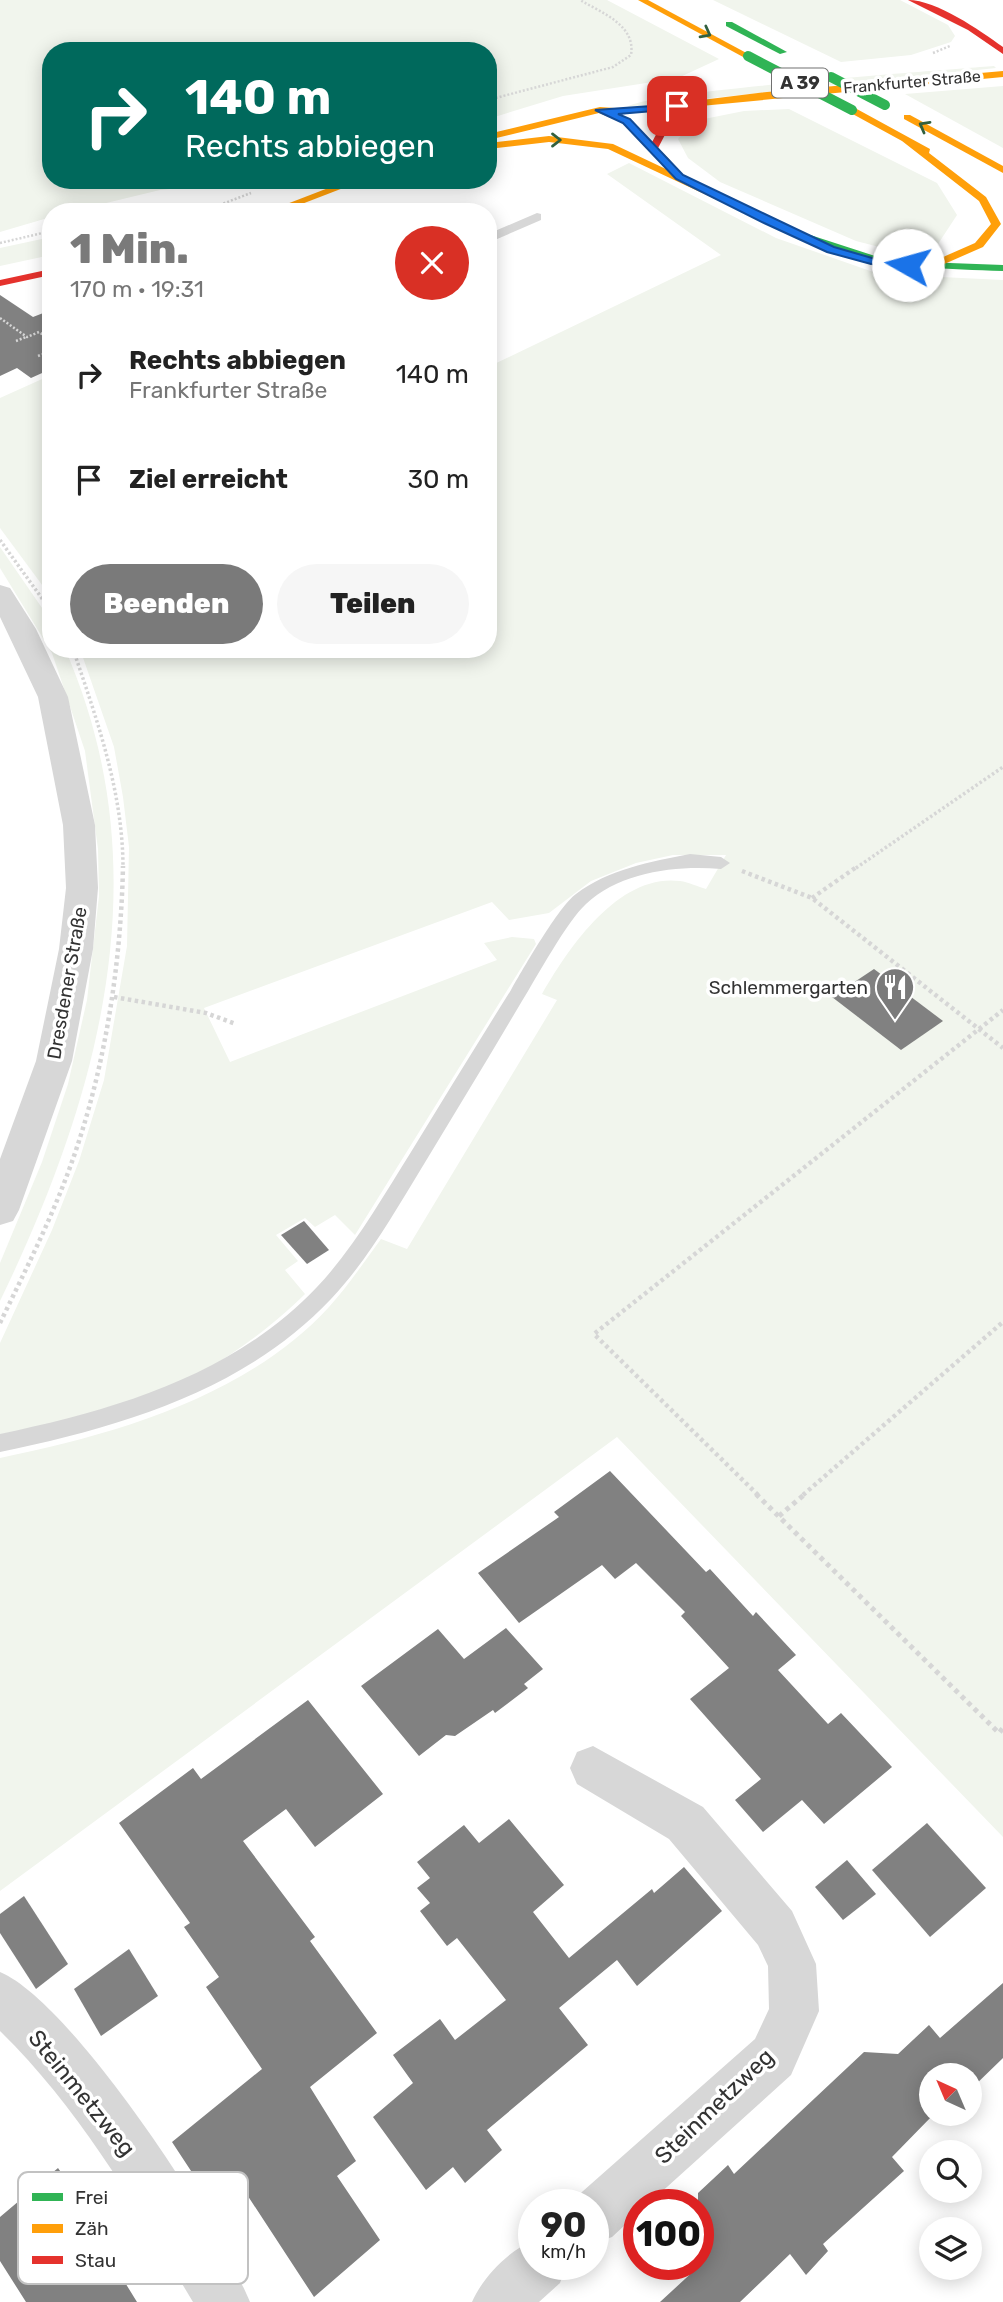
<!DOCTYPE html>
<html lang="de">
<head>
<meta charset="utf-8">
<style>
  :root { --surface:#fff; --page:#f6f6f6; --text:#222; --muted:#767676; --accent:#7a7a7a }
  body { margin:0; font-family:Rubik,sans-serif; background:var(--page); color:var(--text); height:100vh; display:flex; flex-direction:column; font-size:26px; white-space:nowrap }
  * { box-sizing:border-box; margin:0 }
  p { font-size:23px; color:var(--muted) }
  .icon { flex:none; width:38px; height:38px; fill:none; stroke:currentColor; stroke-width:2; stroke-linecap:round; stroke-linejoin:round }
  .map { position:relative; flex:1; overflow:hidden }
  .panel { position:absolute; left:42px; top:203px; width:455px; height:455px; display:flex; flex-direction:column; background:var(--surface); border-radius:28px; box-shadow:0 4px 18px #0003 }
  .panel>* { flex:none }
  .banner { position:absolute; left:42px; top:42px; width:455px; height:147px; border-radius:28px; box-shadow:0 4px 18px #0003; background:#00695c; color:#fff; overflow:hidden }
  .needle { width:46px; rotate:316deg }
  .buttons { position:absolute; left:919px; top:2063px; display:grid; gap:14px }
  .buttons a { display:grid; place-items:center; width:63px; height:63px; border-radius:50%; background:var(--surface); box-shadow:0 4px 18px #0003; font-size:35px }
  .speed { position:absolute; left:518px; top:2189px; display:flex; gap:14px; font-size:35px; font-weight:700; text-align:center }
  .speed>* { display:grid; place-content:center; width:91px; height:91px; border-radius:50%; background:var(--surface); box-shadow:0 4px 18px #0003; line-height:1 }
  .speed small { font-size:18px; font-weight:400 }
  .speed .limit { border:10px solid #d22; background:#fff; color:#111 }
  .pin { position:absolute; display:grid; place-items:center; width:60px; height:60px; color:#fff; margin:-30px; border-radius:14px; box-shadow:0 4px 10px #0006 }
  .me { position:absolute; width:77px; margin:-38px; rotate:277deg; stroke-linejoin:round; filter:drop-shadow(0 0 5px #0008) }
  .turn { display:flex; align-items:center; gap:24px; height:147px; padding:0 28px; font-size:32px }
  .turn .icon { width:91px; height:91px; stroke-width:2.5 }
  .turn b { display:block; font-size:49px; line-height:60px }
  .round { display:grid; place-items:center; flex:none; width:74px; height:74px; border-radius:37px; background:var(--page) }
  .overview { display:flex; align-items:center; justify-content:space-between; height:119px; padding:0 28px }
  h1 { font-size:42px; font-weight:800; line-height:52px; color:var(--accent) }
  .cta { display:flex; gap:14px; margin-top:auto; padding:14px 28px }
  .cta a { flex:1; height:80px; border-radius:42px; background:var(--accent); color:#fff; font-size:28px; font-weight:800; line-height:80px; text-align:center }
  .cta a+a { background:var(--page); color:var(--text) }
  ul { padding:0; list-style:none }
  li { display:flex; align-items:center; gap:21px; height:105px; padding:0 28px }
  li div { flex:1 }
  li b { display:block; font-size:26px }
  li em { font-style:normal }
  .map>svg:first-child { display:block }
  .green { fill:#f1f5ed }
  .building { fill:#818181 }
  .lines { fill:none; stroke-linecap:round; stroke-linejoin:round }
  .path-far3 { stroke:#d6d6d6; stroke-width:2.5; stroke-dasharray:2 2; stroke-linecap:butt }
  .path-far2 { stroke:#d6d6d6; stroke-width:3.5; stroke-dasharray:2.5 2.5; stroke-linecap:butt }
  .path-far1 { stroke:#d6d6d6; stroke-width:4.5; stroke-dasharray:3.5 3.5; stroke-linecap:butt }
  .path { stroke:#d6d6d6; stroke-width:5; stroke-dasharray:4.5 4.5; stroke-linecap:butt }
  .lane { fill:#d7d7d7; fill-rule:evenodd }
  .street { fill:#d7d7d7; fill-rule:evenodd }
  .fast { fill:#30b455; fill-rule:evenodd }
  .slow { fill:#ff9f0a; fill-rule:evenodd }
  .jam { fill:#e5322d; fill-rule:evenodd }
  .fast-bridge { stroke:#30b455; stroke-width:10 }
  .oneway { stroke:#32603f }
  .route { fill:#1a73e8; stroke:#114b97; stroke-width:2 }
  .labels { text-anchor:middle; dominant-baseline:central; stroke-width:7; stroke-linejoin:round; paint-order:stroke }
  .far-street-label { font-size:16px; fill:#333; stroke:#fff }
  .shield { fill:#fff; stroke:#707070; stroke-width:2 }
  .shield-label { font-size:18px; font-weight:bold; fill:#333 }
  .street-label { font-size:19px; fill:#333; stroke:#fff }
  .poi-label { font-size:19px; fill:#333; stroke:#fff; text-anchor:end }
  .near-street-label { font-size:23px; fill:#333; stroke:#fff }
  .key { fill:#fff; stroke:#c2c2c2; stroke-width:2 }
  .key-label { font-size:19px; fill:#333 }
</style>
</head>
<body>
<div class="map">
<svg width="1003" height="2302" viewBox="0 0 1003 2302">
  <rect width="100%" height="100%" fill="#fff"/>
  <g class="green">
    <polygon points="0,0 607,0 719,59 678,78 563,96 488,119 488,103 496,100 488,96 488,51 51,51 51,180 260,180 160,190 69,212 51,212 51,217 0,232"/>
    <polygon points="713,0 900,0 948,25 955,36 951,42 911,55 841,62"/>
    <path d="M 994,66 L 996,68 L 627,107 C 646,91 946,70 994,66 Z"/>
    <polygon points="1003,86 1003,148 905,94"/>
    <polygon points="789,109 937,183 957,215 936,247 891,250 856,241 720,182 688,158 678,139 694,121 744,111"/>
    <path d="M 629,163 L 776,238 L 879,274 L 1003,280 L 1003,1837 L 617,1437 L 0,1891 L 0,1458 C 114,1435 248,1396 329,1307 C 348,1286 364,1262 381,1239 L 407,1249 L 557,1000 L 542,994 C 568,949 618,873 680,881 C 689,882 698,887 706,889 L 726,855 L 673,855 L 636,863 L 591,881 L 549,913 L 509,920 L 492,902 L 204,1008 L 230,1062 L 497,960 L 484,943 L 512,937 L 534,939 L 536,944 L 355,1235 L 335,1215 L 315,1227 L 305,1218 L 276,1235 L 298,1261 L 285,1270 L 305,1294 C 265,1334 204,1377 150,1396 C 101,1414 50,1424 0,1435 L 0,1343 L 52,1230 L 79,1161 L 104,1080 L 127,946 L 129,847 L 123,797 L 114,747 L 80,649 L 488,649 L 488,367 L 721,255 L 607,174 Z"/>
    <polygon points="51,237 51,255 0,266 0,248"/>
    <polygon points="51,375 51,597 0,528 0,398"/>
    <path d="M 0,547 L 51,621 L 51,649 L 65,649 C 162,870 100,1095 0,1301 L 0,1263 L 42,1162 L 68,1084 L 87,1000 L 99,896 L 98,849 L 85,751 L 52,653 L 0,568 Z"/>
  </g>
  <g class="building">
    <polygon points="0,295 33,317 51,310 51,369 31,378 17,368 0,376"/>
    <polygon points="874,969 943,1021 901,1050 832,997"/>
    <polygon points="304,1221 329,1250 307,1264 281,1235"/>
    <polygon points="610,1471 706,1572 710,1569 753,1616 756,1612 796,1655 778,1670 828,1724 841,1713 892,1767 824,1824 802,1800 763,1832 735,1800 761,1779 690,1699 729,1668 681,1616 685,1612 636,1563 615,1579 602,1565 519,1623 478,1573 559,1517 554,1512"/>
    <polygon points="506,1628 543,1669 524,1684 528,1688 495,1713 493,1710 455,1736 446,1735 419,1756 361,1686 438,1629 464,1659"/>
    <polygon points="308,1700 383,1794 315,1847 286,1809 243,1841 315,1937 310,1941 377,2033 310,2087 356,2161 337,2176 380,2240 314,2297 242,2187 216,2209 172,2142 262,2069 206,1987 219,1977 184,1927 190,1923 119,1823 193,1768 201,1779"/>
    <polygon points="509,1819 564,1885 533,1912 569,1958 652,1889 654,1893 684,1867 722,1911 637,1986 617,1960 559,2008 588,2045 487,2130 502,2150 465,2183 453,2167 426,2190 373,2117 413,2083 393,2055 440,2019 455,2040 506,2000 457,1938 447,1946 420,1911 430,1903 417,1888 430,1878 417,1862 464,1825 479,1843"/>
    <polygon points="927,1823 986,1888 930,1937 872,1870"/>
    <polygon points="847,1860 876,1894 843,1920 815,1887"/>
    <polygon points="24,1896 68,1964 36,1989 0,1933 0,1914"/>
    <polygon points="129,1949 158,1996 101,2036 74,1989"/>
    <polygon points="1003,1983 1003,2058 970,2090 970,2076 931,2076 931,2114 934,2114 892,2157 904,2171 823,2244 828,2251 806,2275 790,2254 740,2302 660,2302 698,2267 698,2193 728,2165 734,2174 864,2052 898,2054 929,2025 940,2038"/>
    <polygon points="58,2168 105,2237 100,2242 137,2302 26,2302 0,2261 0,2217"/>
  </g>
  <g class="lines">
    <g class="path-far3">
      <polyline points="933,53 950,46"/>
      <path d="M 488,100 L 613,67 L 631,55 C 636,25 602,13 580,0"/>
      <polyline points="119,212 141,209 176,212"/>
      <polyline points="201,212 251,193"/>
      <polyline points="0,243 51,231"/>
      <polyline points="0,318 27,337 39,332 51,340"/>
      <polyline points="16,341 26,337"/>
      <polyline points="38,356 51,351"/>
    </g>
    <g class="path-far2">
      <polyline points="0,540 51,611"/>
      <path d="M 73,649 C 97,720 123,792 123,868"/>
      <polyline points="856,868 1003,767"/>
    </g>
    <g class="path-far1">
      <polyline points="742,871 812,898 1003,1048"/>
      <polyline points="812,898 858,866"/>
      <polyline points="114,997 206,1013 236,1024"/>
      <path d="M 0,1323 C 27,1267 55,1212 75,1153 C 106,1062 121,962 123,866"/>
      <polyline points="758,1495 594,1334 1003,1010"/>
      <polyline points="803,1495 1003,1322"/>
    </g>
    <g class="path">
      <polyline points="756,1494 999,1733 1003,1728"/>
      <polyline points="779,1516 805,1494"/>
    </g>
    <g class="lane">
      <polygon points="537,213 541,214 541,220 488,243 488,234"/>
      <path d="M 690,854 L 721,857 L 730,863 L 721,869 C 677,865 620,872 586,904 C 567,921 537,977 522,1001 C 489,1057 455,1113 421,1169 C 394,1213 367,1261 331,1299 C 244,1391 120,1427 0,1452 L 0,1434 C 115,1410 234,1375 317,1287 C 354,1248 382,1198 411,1152 C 444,1098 477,1044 511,990 C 523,969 559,906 576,894 C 609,869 650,862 690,854 Z"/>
    </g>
    <g class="street">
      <polygon points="0,585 10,588 36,629 68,697 95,825 98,888 93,949 72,1061 19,1210 13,1221 0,1225 0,1159 36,1061 59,949 66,888 63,825 38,697 0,617"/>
      <polygon points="593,1746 703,1807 792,1911 816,1964 819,2011 791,2075 647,2205 639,2205 639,2212 612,2237 593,2244 593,2205 572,2205 574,2199 755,2039 769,2009 768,1966 758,1945 669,1839 577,1784 570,1768 577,1752"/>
      <path d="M 0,1972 C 72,2002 219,2227 250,2302 L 193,2302 C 136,2207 80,2109 0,2031 Z"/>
      <path d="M 534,2240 L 534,2264 L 567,2264 L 560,2283 L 539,2302 L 472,2302 C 483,2277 508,2251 534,2240 Z"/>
    </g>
    <g class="fast">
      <polygon points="726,22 732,22 787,52 780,54 726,26"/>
      <path d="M 798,231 L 875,256 L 923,262 L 1003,265 L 1003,271 C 928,269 865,265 794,236 L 794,232 Z"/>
    </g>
    <g class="slow">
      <polygon points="638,0 648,0 752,56 745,58"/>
      <polygon points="1003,71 1003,77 617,114 629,119 670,160 670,164 667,165 623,123 599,113 488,140 488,134 600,107 629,109 767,92"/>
      <polygon points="849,108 855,108 930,149 929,153 986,197 1001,224 983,247 942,265 934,265 934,261 975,243 991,224 979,201 902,141 849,112"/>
      <polygon points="904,115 910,115 1003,166 1003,173 904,119"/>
      <polygon points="549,136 613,144 803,234 794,236 608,149 549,142 488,149 488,143"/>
      <polygon points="349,180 364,180 281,212 266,212"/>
    </g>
    <g class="jam">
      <path d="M 908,0 C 937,0 979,30 1003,47 L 1003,54 L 968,30 Z"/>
      <polygon points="698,101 706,103 668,129 657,150 651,150 649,148 661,125"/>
      <polygon points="51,269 51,275 0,286 0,280"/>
    </g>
    <g class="fast-bridge">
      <polyline points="748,56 852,110"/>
      <polyline points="831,77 885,105"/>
    </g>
  </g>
  <defs><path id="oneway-chevron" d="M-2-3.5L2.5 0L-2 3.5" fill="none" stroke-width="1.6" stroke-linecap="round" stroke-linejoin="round" transform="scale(1.75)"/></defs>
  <g class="oneway">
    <use href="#oneway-chevron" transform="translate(706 33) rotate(28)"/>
    <use href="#oneway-chevron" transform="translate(924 126) rotate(-151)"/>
    <use href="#oneway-chevron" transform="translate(556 140)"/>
  </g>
  <polygon class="route" points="681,104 677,109 618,114 630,119 683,175 834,247 872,258 912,263 912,267 871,264 827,252 764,223 676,179 623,123 595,110"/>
  <defs>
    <g id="restaurant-pin" transform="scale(2.0125)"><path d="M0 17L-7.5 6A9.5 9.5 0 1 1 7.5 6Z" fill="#7a7a7a" stroke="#fff"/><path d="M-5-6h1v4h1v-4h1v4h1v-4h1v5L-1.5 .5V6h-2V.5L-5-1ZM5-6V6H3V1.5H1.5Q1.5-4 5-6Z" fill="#fff"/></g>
  </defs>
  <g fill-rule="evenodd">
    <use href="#restaurant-pin" x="895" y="987"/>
  </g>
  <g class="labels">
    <g class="far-street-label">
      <text transform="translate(912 82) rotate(-5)">Frankfurter Straße</text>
    </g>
    <rect class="shield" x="772" y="68.5" width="56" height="29" rx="5"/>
    <g class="shield-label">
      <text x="800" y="83">A 39</text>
    </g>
    <g class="street-label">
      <text transform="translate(67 983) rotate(-80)">Dresdener Straße</text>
    </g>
    <g class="poi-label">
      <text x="868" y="987">Schlemmergarten</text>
    </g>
    <g class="near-street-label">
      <text transform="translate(82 2093) rotate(51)">Steinmetzweg</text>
      <text transform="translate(714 2106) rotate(-44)">Steinmetzweg</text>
    </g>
  </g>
  <rect x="18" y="2172" width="230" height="112" rx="10" class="key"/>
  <rect x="32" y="2193" width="31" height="8" fill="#30b455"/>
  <rect x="32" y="2224" width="31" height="9" fill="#ff9f0a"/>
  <rect x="32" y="2256" width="31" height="8" fill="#e5322d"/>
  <g class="key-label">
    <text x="75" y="2204">Frei</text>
    <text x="75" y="2235">Zäh</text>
    <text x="75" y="2267">Stau</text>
  </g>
</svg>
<div class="buttons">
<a><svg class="needle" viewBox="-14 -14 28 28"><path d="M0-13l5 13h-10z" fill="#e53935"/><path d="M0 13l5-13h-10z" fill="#767676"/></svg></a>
<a><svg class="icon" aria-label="search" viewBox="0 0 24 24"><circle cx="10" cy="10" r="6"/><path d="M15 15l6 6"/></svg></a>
<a><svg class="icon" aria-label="layers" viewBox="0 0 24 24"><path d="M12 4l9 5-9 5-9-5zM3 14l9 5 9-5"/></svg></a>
</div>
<div class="speed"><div>90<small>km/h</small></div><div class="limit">100</div></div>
<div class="pin" style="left:677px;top:106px;background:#d93025"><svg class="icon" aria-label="arrive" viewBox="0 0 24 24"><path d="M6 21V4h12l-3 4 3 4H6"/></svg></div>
<svg class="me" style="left:908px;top:265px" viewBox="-20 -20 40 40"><circle r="19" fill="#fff"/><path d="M0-13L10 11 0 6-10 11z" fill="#1a73e8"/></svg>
<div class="banner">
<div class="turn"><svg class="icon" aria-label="right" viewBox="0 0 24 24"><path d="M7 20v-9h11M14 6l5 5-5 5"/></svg><div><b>140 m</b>Rechts abbiegen</div></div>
</div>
<section class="panel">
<div class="overview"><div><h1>1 Min.</h1><p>170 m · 19:31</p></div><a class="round" style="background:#d93025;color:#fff"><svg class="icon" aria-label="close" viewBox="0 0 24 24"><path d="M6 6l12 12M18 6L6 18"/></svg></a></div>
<ul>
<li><svg class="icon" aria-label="right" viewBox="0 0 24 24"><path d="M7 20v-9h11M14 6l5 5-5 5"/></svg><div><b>Rechts abbiegen</b><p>Frankfurter Straße</p></div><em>140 m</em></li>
<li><svg class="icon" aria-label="arrive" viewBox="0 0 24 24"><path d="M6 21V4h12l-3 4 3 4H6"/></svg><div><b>Ziel erreicht</b></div><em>30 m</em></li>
</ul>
<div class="cta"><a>Beenden</a><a>Teilen</a></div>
</section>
</div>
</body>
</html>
